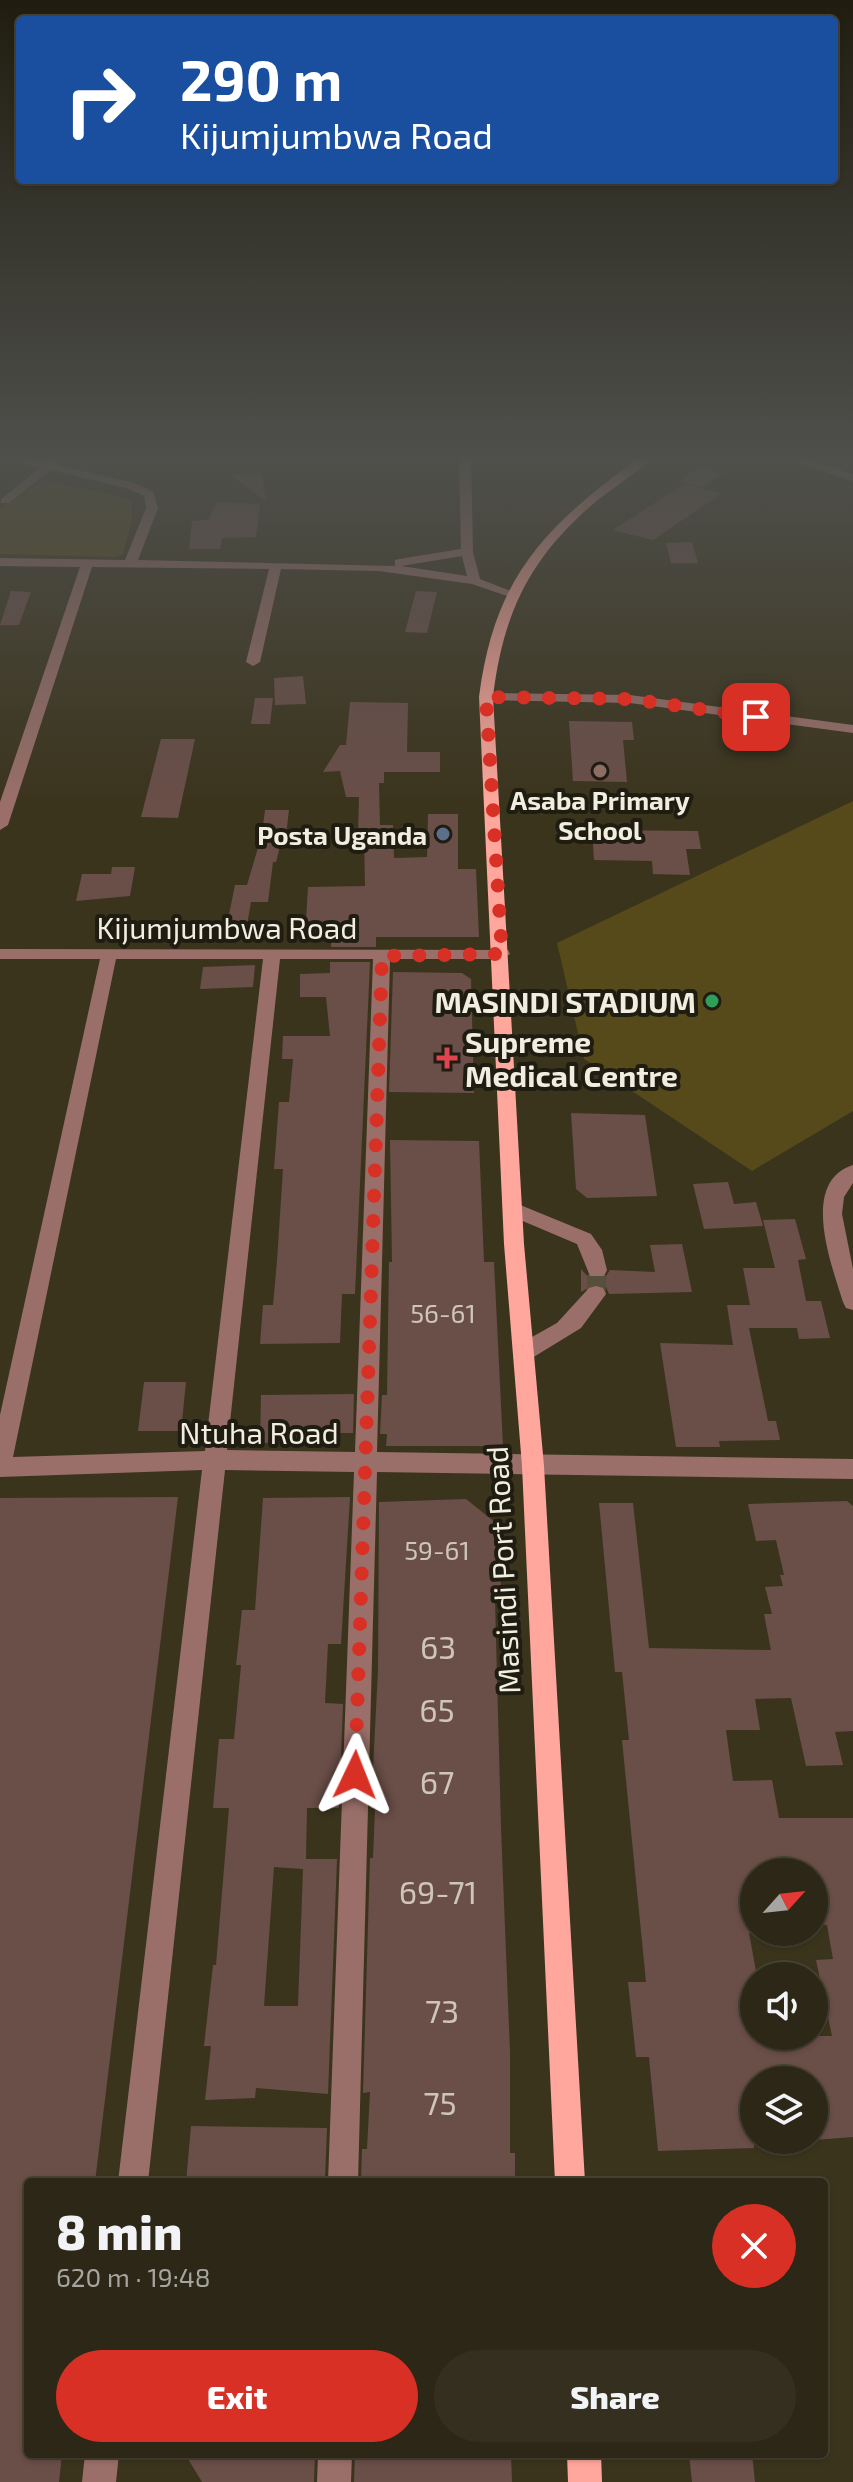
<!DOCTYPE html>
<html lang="en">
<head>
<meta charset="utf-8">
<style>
  :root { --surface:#2c2716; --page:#342f1f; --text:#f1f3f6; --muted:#a6a5a1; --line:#484435; --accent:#d93025 }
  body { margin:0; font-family:"Exo 2",sans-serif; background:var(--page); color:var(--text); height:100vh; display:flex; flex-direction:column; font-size:30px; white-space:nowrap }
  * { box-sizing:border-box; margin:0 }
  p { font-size:26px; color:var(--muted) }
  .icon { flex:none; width:44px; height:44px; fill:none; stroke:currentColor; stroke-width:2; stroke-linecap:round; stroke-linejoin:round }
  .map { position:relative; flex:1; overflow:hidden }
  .side { position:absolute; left:24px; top:2178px; width:804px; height:280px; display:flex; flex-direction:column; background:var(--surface); border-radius:8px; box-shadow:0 2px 6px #0004,0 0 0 2px var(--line) }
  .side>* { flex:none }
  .guide { position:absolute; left:16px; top:16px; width:822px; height:168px; border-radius:8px; box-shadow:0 2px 6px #0004,0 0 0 2px var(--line); background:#1a4fa0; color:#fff; overflow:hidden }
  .needle { width:52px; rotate:63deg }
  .fabs { position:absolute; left:740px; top:1858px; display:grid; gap:16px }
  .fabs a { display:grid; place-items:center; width:88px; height:88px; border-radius:50%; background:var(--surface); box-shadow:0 2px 6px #0004,0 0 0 2px var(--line); font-size:40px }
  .pin { position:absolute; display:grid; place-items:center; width:68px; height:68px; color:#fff; margin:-34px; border-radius:16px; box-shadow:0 4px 12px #0006 }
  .me { position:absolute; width:88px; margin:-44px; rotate:2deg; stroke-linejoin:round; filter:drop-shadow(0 0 6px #0008) }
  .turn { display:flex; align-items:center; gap:28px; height:168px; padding:0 32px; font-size:36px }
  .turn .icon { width:104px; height:104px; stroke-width:2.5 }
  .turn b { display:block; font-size:56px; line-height:68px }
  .round { display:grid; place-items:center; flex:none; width:84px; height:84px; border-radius:42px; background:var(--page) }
  .head { display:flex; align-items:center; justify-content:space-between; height:136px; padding:0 32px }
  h1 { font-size:48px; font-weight:800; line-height:60px }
  .primary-button { display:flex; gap:16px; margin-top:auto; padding:16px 32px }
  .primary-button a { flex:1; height:92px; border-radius:48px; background:var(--accent); color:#fff; font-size:32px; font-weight:800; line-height:92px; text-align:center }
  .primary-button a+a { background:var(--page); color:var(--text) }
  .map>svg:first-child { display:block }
  .green { fill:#56491a }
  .building { fill:#6a4e48; fill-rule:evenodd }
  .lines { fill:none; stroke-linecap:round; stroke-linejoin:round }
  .minor-tunnel { stroke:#56503a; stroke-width:19; stroke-dasharray:19 10; stroke-linecap:butt }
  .minor { fill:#9a6f6a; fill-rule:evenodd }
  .major { fill:#ffa79d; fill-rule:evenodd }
  .route { stroke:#d93025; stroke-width:14; stroke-dasharray:0 25.2 }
  .education-dot { fill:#8d6e63; stroke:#1f1c12; stroke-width:3 }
  .service-dot { fill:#5c6f8a; stroke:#1f1c12; stroke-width:3 }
  .leisure-dot { fill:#2e9e5b; stroke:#1f1c12; stroke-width:3 }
  .health-dot { fill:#e0444e; stroke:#1f1c12; stroke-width:3 }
  .labels { text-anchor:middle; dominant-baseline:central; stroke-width:8; stroke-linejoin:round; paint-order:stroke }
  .far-poi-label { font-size:26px; font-weight:bold; fill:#f1eddf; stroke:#1f1c12 }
  .number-label { font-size:26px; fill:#cfc5b9 }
  .street-label { font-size:30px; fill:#f1eddf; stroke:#1f1c12 }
  .poi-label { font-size:30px; font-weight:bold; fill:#f1eddf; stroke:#1f1c12; text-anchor:end }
  .near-number-label { font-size:32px; fill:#cfc5b9 }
</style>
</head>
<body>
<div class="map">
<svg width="853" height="2482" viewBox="0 0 853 2482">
  <rect width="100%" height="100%" fill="#3b341d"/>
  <g class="green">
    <polygon points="44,480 121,497 132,502 132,521 123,554 114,557 0,554 0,508"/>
    <polygon points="853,801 853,1111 752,1171 584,1059 557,943"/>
  </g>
  <g class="building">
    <polygon points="700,467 722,474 700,488 679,481"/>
    <polygon points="262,474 266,501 230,475"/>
    <polygon points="684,484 721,494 653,540 613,530"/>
    <polygon points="217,502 260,504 256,537 222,538 220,549 189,549 192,521 208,520"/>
    <polygon points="692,542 698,563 671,563 666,543"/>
    <polygon points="11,591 31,592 19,625 0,625"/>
    <polygon points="416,591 437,592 427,633 405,632"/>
    <polygon points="303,676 306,704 275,705 274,678"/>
    <polygon points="255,698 273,698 270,724 251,724"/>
    <polygon points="350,702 408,703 407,752 440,752 440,772 384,772 384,783 379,783 380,825 393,825 394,858 427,857 428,814 458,814 458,869 476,869 479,937 376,937 376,947 331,947 331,937 305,937 308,887 365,886 364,835 358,835 359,797 346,797 340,771 323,772 340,745 346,745"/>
    <polygon points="569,721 632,722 634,740 623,740 627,782 573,781"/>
    <polygon points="161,739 195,739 178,818 141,817"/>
    <polygon points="265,810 289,810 286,835 283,835 276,862 273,862 268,902 251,902 246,930 226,929 235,885 247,885 262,834"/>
    <polygon points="592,830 698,831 701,849 686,849 690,875 653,874 652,861 594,860"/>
    <polygon points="112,867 135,867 130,896 76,901 82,874 111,874"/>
    <polygon points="330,962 370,962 355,1294 342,1294 340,1343 260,1344 263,1305 273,1305 277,1261 283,1169 274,1169 279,1102 289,1102 293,1059 282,1059 283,1036 330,1036 326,997 300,997 300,974 330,973"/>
    <polygon points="255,965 253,987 200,989 203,967"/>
    <polygon points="393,972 462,973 471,979 474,1093 389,1092"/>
    <polygon points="571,1113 645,1115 657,1196 587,1198 576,1189"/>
    <polygon points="390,1140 479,1141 484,1262 494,1262 503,1446 386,1446 387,1434 380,1434 382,1395 387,1395 389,1262 392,1262"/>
    <polygon points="728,1182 734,1204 756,1202 763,1226 704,1229 693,1184"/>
    <polygon points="795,1219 806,1259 798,1260 806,1301 821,1301 830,1338 799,1339 797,1328 749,1328 768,1421 776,1421 780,1440 719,1441 720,1447 676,1447 660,1343 733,1345 727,1305 750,1305 743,1268 775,1268 763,1220"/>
    <polygon points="682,1244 692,1292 609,1294 606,1287 597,1283 581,1292 581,1269 590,1279 604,1279 610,1270 655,1272 650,1245"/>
    <polygon points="144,1382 186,1382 181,1431 138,1431"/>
    <polygon points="354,1394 353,1433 328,1433 328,1441 260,1443 261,1395"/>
    <polygon points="178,1497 95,2182 28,2182 28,2454 62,2454 59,2482 0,2482 0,1498"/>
    <path d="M 350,1497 L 341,1644 L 328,1644 L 325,1703 L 343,1704 L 339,1808 L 307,1808 L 306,1859 L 337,1859 L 328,2094 L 256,2088 L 255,2098 L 205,2100 L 211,2046 L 204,2046 L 213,1965 L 216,1965 L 229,1808 L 213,1808 L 219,1739 L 234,1739 L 241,1665 L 236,1665 L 242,1610 L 255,1610 L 263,1498 ZM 274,1867 L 303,1869 L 298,2006 L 264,2006 Z"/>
    <polygon points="466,1499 496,1523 500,1574 502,1600 495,1600 501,1828 510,2052 510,2153 515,2153 515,2182 361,2182 362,2149 367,2149 370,2092 363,2093 370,1858 373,1858 375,1808 371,1808 378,1670 379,1502"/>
    <path d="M 847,1501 L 853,1506 L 853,1731 L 835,1732 L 843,1765 L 806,1766 L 791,1698 L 755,1699 L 760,1730 L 726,1730 L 733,1781 L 772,1780 L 779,1818 L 853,1818 L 853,2137 L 814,2140 L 814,2080 L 754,2080 L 754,2148 L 658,2151 L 649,2057 L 636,2057 L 628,1982 L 646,1982 L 622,1740 L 629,1740 L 622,1672 L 615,1672 L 599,1503 L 633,1503 L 649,1648 L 771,1650 L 764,1614 L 772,1614 L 765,1587 L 783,1586 L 780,1575 L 784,1575 L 776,1540 L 756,1541 L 748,1504 ZM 754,1872 L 814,1872 L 814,1925 L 827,1925 L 833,1959 L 816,1960 L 832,2036 L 754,2036 L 756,1971 L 749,1933 L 754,1933 Z"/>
    <polygon points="191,2126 327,2128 325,2179 248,2178 248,2182 186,2182"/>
    <polygon points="185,2454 315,2454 314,2482 202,2482"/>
    <polygon points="355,2454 511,2454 512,2482 354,2482"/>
    <polygon points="689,2454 752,2454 755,2482 692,2482"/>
  </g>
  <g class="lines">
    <polyline class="minor-tunnel" points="596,1294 597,1270"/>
    <g class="minor">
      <path d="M 0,454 L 47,463 L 58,454 L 70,454 L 58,465 L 134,483 L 153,492 L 158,508 L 138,560 L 395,566 L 395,560 L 399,559 L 461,549 L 459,454 L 471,454 L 473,552 L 480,579 L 516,593 L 510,597 L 472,584 L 379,571 L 281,569 L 260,662 L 253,666 L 246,662 L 269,569 L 92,567 L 8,825 L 0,830 L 0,802 L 80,567 L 0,566 L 0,558 L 125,560 L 146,508 L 144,496 L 126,488 L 51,470 L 9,503 L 1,503 L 1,499 L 40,468 L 0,458 ZM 462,556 L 467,576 L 401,566 Z"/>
      <polygon points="772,454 789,454 853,474 853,481"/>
      <polygon points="486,693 630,695 853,725 853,733 630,703 481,700 481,694"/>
      <path d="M 0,949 L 508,950 L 510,954 L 502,959 L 390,959 L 377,1452 L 853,1459 L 853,1479 L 377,1472 L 358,2182 L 328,2182 L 354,1472 L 225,1470 L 148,2182 L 118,2182 L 202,1470 L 0,1477 L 0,1415 L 100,959 L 0,959 ZM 116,959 L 263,959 L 205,1451 L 13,1457 ZM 280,959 L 373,959 L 355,1452 L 227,1450 Z"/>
      <path d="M 853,1165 L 853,1183 L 844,1197 L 842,1214 L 853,1269 L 853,1310 L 846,1308 L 843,1302 C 832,1266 799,1182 853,1165 Z"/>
      <polygon points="513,1202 591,1234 602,1250 607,1270 604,1276 590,1276 577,1244 506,1214 503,1209"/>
      <polygon points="596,1286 603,1288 606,1294 581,1328 532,1358 524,1361 516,1358 513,1352 516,1346 557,1323 589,1288"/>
      <polygon points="85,2454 119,2454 116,2482 82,2482"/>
      <polygon points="318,2454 352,2454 351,2482 317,2482"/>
    </g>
    <g class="major">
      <path d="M 644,454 L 656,454 C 638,473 613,487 593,504 C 529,559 503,614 493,697 L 524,1244 L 544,1466 L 585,2182 L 555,2182 L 522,1466 L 504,1244 L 479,697 C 495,573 547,525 644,454 Z"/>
      <polygon points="567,2454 601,2454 602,2482 568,2482"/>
    </g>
  </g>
  <linearGradient id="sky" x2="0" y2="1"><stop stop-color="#201d10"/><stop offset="0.57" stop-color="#4f504c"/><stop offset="1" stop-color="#4f504c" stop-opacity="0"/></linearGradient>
  <rect width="853" height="802" fill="url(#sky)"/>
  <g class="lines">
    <polyline class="route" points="355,1775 382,956 502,954 486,697 630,699 756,717"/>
  </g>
  <circle class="education-dot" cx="600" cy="771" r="8"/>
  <circle class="service-dot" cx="443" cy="834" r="8"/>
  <circle class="leisure-dot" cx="712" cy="1001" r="8"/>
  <path class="health-dot" d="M443 1046h8v8h8v8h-8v8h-8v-8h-8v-8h8z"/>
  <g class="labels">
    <g class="far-poi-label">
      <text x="600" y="799">Asaba Primary<tspan x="600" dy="30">School</tspan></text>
      <text x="427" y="834" text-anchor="end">Posta Uganda</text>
    </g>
    <g class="number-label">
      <text x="443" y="1312">56-61</text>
      <text x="437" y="1549">59-61</text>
    </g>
    <g class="street-label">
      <text x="227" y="927">Kijumjumbwa Road</text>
      <text x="259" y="1432">Ntuha Road</text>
      <text transform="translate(502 1570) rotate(-93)">Masindi Port Road</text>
    </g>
    <g class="poi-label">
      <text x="696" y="1001">MASINDI STADIUM</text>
      <text x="465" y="1041" text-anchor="start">Supreme<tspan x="465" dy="34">Medical Centre</tspan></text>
    </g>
    <g class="near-number-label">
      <text x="438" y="1646">63</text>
      <text x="437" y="1709">65</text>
      <text x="437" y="1781">67</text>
      <text x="438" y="1891">69-71</text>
      <text x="442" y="2010">73</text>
      <text x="440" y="2102">75</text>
    </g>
  </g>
</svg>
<div class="fabs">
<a><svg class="needle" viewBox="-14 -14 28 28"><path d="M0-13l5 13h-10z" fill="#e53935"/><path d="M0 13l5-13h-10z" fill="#a6a5a1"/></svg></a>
<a><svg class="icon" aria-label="sound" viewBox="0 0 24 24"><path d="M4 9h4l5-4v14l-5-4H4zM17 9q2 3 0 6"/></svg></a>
<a><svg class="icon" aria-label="layers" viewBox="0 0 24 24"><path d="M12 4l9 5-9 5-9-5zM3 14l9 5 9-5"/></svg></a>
</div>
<div class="pin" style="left:756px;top:717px;background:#d93025"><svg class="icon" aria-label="arrive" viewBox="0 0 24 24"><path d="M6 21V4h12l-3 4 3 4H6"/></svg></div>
<svg class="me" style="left:355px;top:1775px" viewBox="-20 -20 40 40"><path d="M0-17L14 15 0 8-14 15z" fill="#d93025" stroke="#fff" stroke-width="4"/></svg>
<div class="guide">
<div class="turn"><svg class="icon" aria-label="right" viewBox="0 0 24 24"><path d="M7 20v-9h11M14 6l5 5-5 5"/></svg><div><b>290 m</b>Kijumjumbwa Road</div></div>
</div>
<section class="side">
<div class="head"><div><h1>8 min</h1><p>620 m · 19:48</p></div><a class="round" style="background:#d93025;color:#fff"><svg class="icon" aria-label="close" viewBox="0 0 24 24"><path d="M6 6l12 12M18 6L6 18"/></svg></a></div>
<div class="primary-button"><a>Exit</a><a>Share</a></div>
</section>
</div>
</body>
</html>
